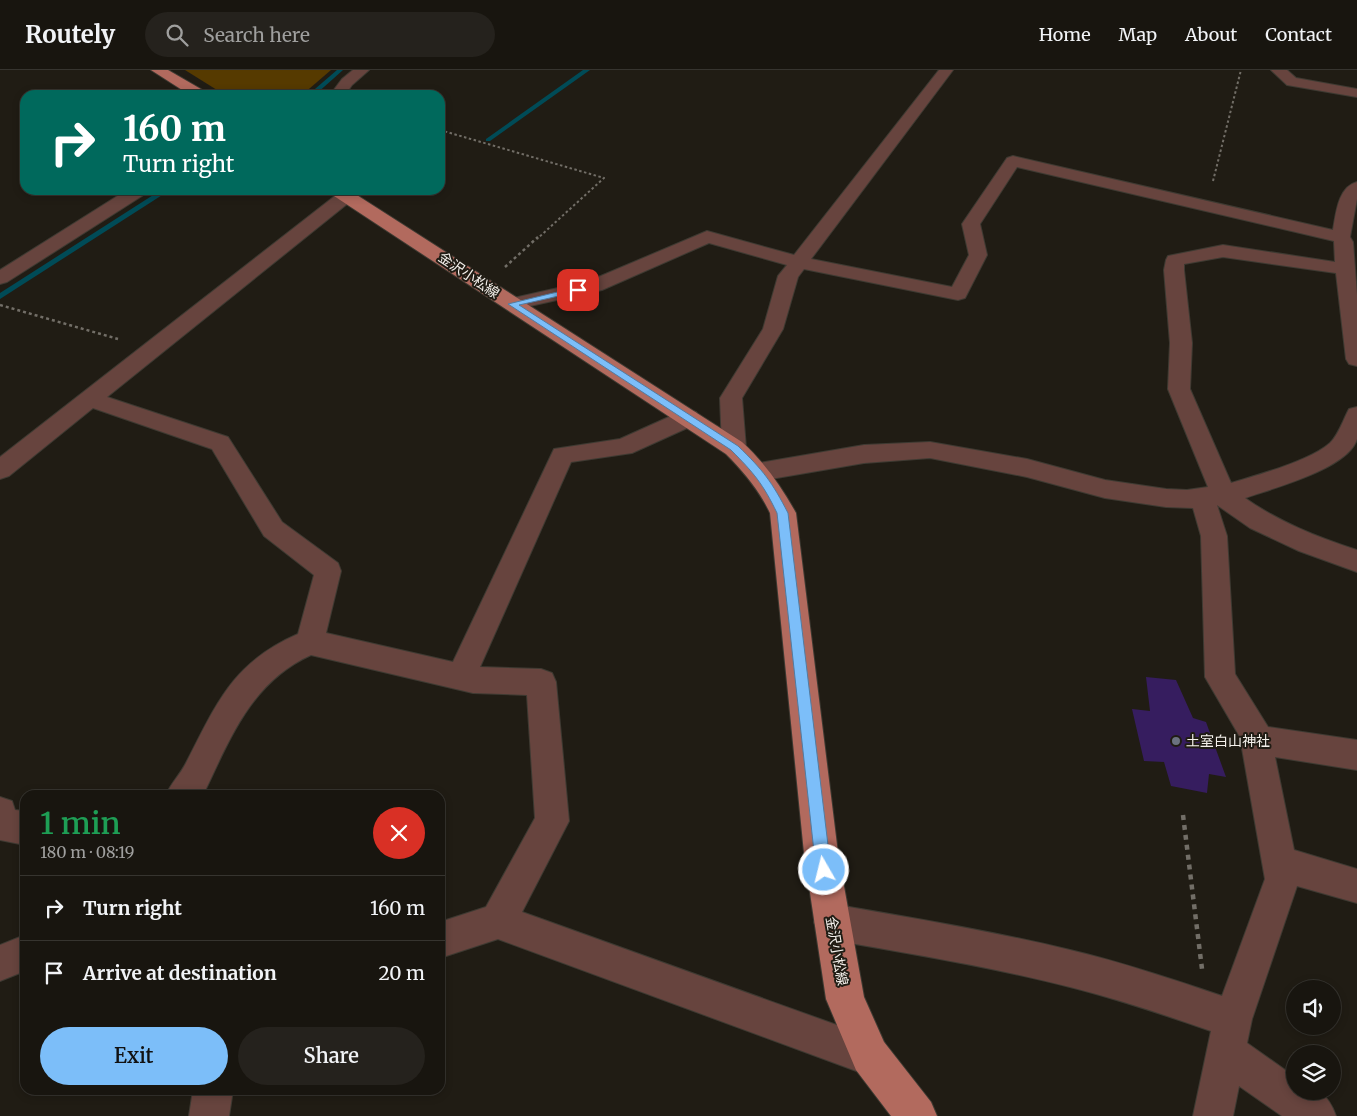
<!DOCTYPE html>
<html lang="en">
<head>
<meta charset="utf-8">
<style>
  :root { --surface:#18150f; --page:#25221d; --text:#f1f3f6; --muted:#9f9f9e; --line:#36342f; --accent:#7cbef9 }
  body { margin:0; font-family:Merriweather,"Noto Sans JP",serif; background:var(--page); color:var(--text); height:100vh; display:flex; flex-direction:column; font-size:19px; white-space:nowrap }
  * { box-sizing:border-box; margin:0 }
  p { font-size:16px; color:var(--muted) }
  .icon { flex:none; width:28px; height:28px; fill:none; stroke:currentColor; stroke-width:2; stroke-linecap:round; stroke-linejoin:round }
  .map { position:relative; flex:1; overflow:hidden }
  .details { position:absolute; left:20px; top:720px; width:425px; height:305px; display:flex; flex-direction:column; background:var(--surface); border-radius:15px; box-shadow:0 2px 8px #0003,0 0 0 1px var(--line) }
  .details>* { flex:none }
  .top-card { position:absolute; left:20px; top:20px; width:425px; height:105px; border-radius:15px; box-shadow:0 2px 8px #0003,0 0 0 1px var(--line); background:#00695c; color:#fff; overflow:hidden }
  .controls { position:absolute; left:1286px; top:910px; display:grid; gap:10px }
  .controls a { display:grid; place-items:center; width:55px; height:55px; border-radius:50%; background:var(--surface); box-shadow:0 2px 8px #0003,0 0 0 1px var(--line); font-size:25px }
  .pin { position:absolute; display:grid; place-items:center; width:42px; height:42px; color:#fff; margin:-21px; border-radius:10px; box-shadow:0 2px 8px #0006 }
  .me { position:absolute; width:55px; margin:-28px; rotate:352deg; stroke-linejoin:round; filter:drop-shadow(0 0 4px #0008) }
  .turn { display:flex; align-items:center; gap:18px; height:105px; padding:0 20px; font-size:22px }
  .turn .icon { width:65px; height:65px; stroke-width:2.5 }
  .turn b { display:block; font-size:35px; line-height:42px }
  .round { display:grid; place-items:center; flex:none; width:52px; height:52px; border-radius:26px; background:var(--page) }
  .summary { display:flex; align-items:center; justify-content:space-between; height:85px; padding:0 20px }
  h1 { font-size:30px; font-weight:600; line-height:38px; color:#1e9e55 }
  .primary-button { display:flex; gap:10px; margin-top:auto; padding:10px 20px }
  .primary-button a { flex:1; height:58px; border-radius:30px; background:var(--accent); color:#111; font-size:20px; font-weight:600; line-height:58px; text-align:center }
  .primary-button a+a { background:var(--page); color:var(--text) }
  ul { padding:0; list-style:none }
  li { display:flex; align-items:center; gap:15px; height:65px; padding:0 20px; border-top:1px solid var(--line) }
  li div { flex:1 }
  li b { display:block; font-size:19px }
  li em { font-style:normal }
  header { display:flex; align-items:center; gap:30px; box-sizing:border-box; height:70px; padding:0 25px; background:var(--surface); border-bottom:1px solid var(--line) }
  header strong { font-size:24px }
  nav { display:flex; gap:28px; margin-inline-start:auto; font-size:18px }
  .search { width:350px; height:45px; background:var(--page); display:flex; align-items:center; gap:12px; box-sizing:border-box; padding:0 18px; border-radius:28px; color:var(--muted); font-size:19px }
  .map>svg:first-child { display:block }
  .green { fill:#563a00 }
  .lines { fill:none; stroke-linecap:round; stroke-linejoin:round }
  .stream { fill:#004b57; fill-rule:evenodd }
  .building { fill:#361d5f }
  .street-casing { stroke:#3e3a32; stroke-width:2 }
  .primary-casing { stroke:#3e3a32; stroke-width:2 }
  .path-far2 { stroke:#726e67; stroke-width:2; stroke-dasharray:2.5 2.5; stroke-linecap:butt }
  .path-far1 { stroke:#726e67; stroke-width:2.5; stroke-dasharray:3 3; stroke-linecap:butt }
  .path { stroke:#726e67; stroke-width:4.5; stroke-dasharray:5 5; stroke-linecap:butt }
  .street { fill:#67443e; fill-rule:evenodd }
  .primary { fill:#b26a5e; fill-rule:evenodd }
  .route { fill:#7cbef9; stroke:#517ca2 }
  .worship-dot { fill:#6b7280; stroke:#201c14; stroke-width:2 }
  .labels { text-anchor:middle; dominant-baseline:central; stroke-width:4; stroke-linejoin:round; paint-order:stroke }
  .street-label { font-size:14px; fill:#f4f0eb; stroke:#201c14 }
  .poi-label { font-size:14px; fill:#f4f0eb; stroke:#201c14; text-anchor:start }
</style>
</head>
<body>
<header>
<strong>Routely</strong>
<div class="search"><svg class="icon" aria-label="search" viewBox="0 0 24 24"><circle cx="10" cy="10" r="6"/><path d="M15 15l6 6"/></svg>Search here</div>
<nav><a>Home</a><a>Map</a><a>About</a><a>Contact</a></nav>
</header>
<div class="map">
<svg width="1357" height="1046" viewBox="0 0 1357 1046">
  <rect width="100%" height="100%" fill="#201c14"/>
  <polygon class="green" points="185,0 331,0 302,25 225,25"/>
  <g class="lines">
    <g class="stream">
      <polygon points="337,0 343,0 315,25 308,25"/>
      <polygon points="583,0 590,0 490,71 486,71 486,69"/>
      <polygon points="161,120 170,120 0,229 0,223"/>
    </g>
  </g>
  <polygon class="building" points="1146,607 1176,610 1193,648 1206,652 1226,707 1209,704 1207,723 1171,716 1164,692 1144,691 1132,639 1150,641"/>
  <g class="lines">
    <g class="street-casing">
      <g id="street">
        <polygon points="353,0 369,0 352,15 345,25 330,25 342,9"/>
        <path d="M 939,0 L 953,0 L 811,189 L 952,217 L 969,185 L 962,154 L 1007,88 L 1013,86 L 1333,160 C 1336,143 1338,117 1357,112 L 1357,129 L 1350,167 L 1353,172 L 1357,225 L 1357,296 L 1349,294 L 1346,289 L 1336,203 L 1223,187 L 1184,194 L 1184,200 L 1192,273 L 1190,319 L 1231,413 C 1257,405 1310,391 1330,373 C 1339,364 1343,350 1349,339 L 1357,337 C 1357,346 1357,360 1357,369 C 1348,399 1273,418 1245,428 C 1279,452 1317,467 1357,480 L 1357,502 L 1299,481 L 1250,458 L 1217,435 L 1227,466 L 1235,604 L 1268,657 L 1357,670 L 1357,700 L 1275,687 L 1294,780 L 1357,799 L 1357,833 L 1297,816 L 1252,949 L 1247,973 L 1295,1007 L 1295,1021 C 1320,1021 1327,1022 1336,1046 L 1282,1046 L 1239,1016 L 1233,1046 L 1193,1046 L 1211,961 C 1165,945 1118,929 1070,917 C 992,897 912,884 832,870 L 819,865 L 814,852 L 819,839 L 832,834 C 912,848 991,861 1070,880 C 1121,892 1172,909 1222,926 L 1265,809 L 1240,667 L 1205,607 L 1201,466 L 1193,438 L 1166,437 L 1105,428 L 1027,407 L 930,388 L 864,393 L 759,411 L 750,408 L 747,402 L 750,396 L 759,393 L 864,375 L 930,372 L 1027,389 L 1105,410 L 1166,419 L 1187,420 L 1208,417 L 1168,319 L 1170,273 L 1164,200 L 1166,190 L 1168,186 L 1223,175 L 1335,192 L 1334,171 L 1017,97 L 980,154 L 987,185 L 965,228 L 958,230 L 804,199 L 798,207 L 783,259 L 742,328 L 746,378 L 742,384 L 734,386 L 726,384 L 722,378 L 720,328 L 763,259 L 778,206 L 787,195 L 709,173 L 602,220 L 512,240 L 505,238 L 502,234 L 505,230 L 589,211 L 707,161 L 794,185 Z"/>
        <polygon points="1271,0 1287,0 1296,8 1357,19 1357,27 1287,15"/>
        <polygon points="127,120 148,120 145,124 7,212 0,214 0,200"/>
        <path d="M 346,121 L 352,122 L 355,126 L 352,130 L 107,327 L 228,367 L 282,452 L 338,493 L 341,501 L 326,563 L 453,592 L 554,379 L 620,369 L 680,342 L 688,340 L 696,342 L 700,348 L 696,354 L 632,383 L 571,392 L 480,597 L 541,599 L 552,603 L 556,612 L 569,751 L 522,842 L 884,972 L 890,986 L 884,1000 L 870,1006 L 498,869 L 440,888 L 440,852 L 486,837 L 535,748 L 527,625 L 473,623 L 311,585 C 251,612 230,669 203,725 L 166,725 C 171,713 180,705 186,693 C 217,633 232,593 298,564 L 314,505 L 264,466 L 212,379 L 93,338 L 9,406 L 0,409 L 0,387 L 340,122 Z"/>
        <polygon points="0,727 12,731 15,740 25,741 25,775 0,770"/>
        <polygon points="25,865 25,901 0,911 0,875"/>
        <polygon points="193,1020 233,1020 229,1046 189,1046"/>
      </g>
    </g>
    <g class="primary-casing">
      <g id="primary">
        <polygon points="151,0 168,0 206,22 208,25 190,25"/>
        <path d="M 328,120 L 349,120 L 742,372 C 765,393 781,416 796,443 L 838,783 L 864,927 L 884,972 L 931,1032 L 937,1046 L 891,1046 L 856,1000 L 826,929 L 804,783 L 770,443 C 759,420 744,402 726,384 L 331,124 Z"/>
      </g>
    </g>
    <g class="path-far2">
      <polyline points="440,60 604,108 537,169"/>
      <polyline points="1213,111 1241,0"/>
    </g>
    <g class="path-far1">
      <polyline points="505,197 538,167"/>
      <polyline points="0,235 118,269"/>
    </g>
    <polyline class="path" points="1183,745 1202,899"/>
    <use href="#street" class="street"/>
    <use href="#primary" class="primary"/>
  </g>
  <path class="route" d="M 578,217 L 581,218 L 581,221 L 519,235 L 738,376 C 763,400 772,412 788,443 L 831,800 L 829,806 L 824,808 L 818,806 L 816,800 L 777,443 C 763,414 754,403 731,380 L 508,234 Z"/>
  <circle class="worship-dot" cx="1176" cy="671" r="5"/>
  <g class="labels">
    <g class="street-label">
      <text transform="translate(469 205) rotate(34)">金沢小松線</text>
      <text transform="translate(837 881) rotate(80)">金沢小松線</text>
    </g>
    <g class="poi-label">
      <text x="1186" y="671">土室白山神社</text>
    </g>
  </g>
</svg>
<div class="controls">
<a><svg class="icon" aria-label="sound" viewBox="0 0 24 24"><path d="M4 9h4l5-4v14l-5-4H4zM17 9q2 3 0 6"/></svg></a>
<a><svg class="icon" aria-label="layers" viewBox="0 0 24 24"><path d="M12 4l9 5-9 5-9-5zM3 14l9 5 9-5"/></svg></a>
</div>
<div class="pin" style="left:578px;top:220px;background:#d93025"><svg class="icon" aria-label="arrive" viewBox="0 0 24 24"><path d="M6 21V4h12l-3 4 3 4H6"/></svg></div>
<svg class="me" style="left:824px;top:800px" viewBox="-20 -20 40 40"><circle r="17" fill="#7cbef9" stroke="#fff" stroke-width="3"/><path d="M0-11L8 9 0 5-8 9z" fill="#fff"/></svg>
<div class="top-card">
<div class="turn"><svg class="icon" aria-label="right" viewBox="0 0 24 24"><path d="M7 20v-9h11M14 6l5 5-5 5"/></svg><div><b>160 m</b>Turn right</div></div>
</div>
<section class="details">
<div class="summary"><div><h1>1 min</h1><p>180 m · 08:19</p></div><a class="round" style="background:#d93025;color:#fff"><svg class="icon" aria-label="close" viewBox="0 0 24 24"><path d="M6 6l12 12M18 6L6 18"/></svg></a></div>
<ul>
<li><svg class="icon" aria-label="right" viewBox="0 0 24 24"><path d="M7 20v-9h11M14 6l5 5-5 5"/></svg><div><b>Turn right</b></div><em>160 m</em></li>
<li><svg class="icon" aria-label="arrive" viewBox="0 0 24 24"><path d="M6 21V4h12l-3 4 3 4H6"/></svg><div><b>Arrive at destination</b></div><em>20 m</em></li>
</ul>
<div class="primary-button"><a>Exit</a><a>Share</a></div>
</section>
</div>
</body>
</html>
